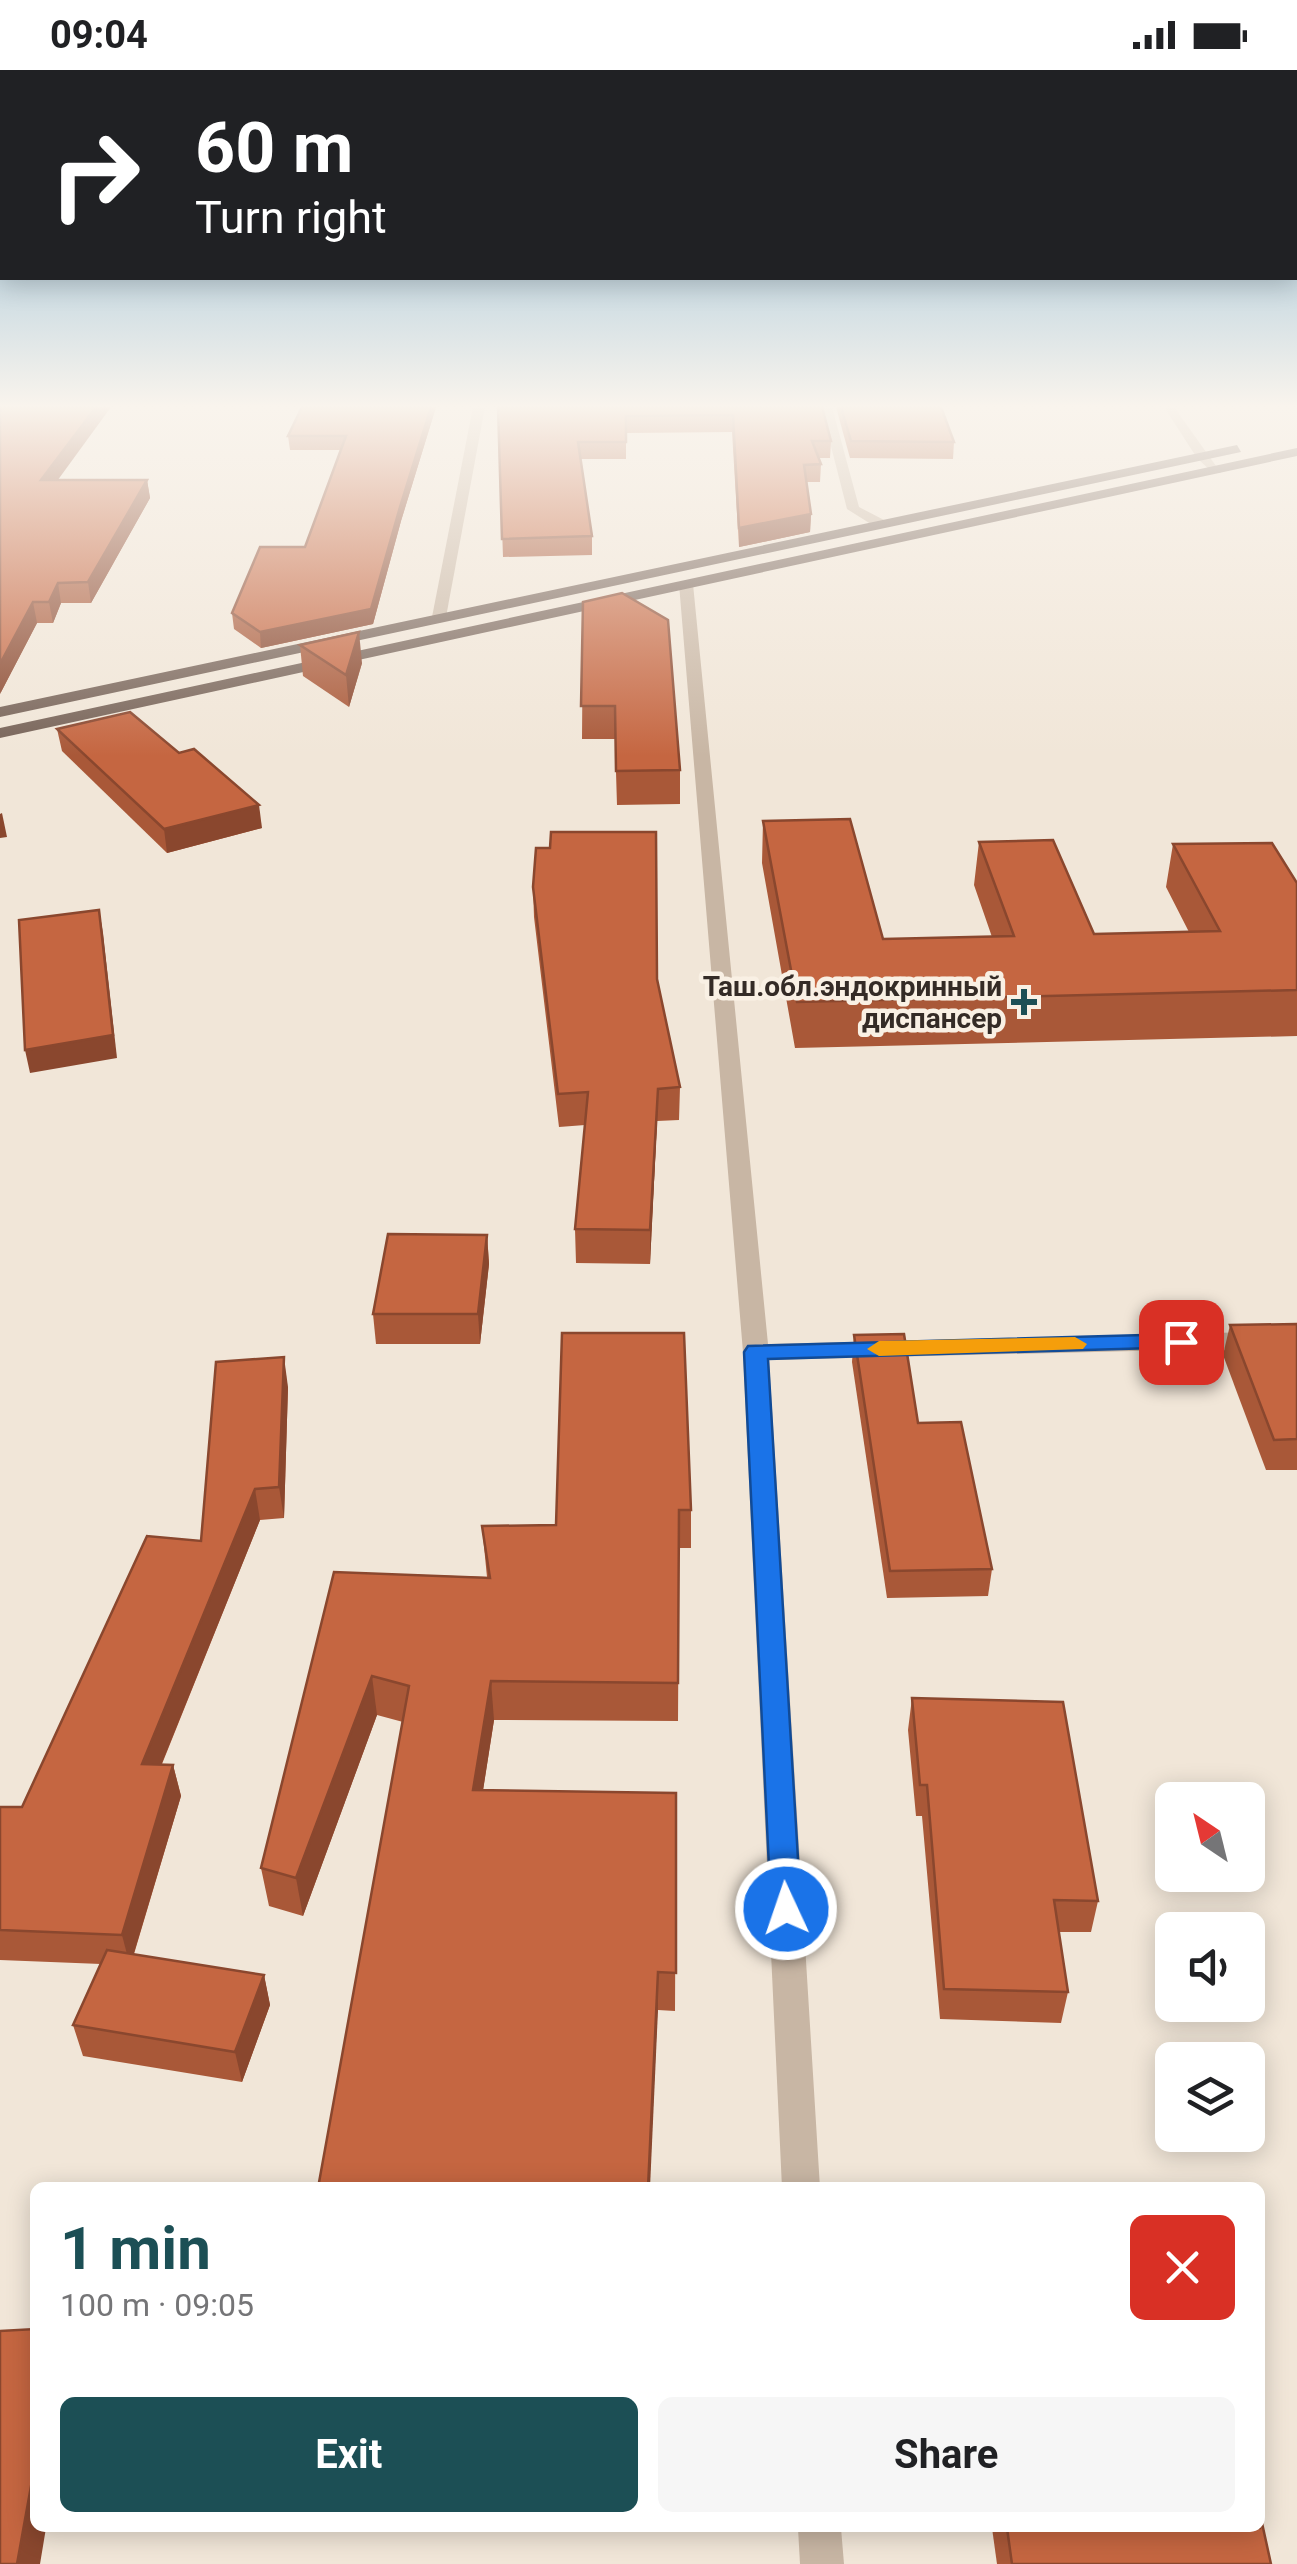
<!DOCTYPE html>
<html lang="en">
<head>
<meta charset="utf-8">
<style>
  :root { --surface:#fff; --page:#f6f6f6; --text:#202124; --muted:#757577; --accent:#1c4f55 }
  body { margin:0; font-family:Roboto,sans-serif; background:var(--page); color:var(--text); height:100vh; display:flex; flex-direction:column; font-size:38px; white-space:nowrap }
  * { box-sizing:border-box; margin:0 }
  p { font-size:32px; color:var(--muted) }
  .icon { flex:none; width:55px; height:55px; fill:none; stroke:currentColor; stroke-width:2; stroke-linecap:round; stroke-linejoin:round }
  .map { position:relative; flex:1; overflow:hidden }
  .side { position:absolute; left:30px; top:2112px; width:1235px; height:350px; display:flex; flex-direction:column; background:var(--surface); border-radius:15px; box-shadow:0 5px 25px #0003 }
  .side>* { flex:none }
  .top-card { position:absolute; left:0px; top:0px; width:1298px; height:210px; box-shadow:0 5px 25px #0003; background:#202124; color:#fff; overflow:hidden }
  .needle { width:65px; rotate:325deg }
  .buttons { position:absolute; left:1155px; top:1712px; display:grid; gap:20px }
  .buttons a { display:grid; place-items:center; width:110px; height:110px; border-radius:15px; background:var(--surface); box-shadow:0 5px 25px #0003; font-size:50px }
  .pin { position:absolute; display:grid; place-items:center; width:85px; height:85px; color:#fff; margin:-42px; border-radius:20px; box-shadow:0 5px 15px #0006 }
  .me { position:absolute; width:110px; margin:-55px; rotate:357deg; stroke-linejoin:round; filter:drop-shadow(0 0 8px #0008) }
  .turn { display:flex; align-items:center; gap:35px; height:210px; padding:0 30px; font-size:45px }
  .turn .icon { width:130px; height:130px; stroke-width:2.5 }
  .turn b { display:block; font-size:70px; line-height:85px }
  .round { display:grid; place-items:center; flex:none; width:105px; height:105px; border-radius:15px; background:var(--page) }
  .headline { display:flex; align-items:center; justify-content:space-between; height:170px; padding:0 30px }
  h1 { font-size:60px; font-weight:700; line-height:75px; color:var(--accent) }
  .action { display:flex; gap:20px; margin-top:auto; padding:20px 30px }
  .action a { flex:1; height:115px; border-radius:15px; background:var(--accent); color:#fff; font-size:40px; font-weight:700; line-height:115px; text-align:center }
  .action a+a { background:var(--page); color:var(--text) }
  .status { display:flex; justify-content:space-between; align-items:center; height:70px; padding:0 50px; background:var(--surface); direction:ltr }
  .status svg { height:28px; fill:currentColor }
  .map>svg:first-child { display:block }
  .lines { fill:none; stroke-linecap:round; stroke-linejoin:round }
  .minor { fill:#c8b6a4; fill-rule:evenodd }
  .major { fill:#766257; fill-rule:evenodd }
  .wall { fill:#a95838 }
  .shaded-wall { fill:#8a472e }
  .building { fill:#c56641; stroke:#8a472e; stroke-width:2.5 }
  .route { fill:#1a73e8; stroke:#114b97; stroke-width:2.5 }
  .slow { fill:#f59e0b }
  .poi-dot { fill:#1c4f55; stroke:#f9f0e4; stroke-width:4 }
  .labels { text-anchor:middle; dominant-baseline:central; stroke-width:9; stroke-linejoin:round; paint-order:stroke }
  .poi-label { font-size:28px; font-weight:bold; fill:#342b26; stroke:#f9f0e4; text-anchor:end }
</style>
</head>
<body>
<div class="status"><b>09:04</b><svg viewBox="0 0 49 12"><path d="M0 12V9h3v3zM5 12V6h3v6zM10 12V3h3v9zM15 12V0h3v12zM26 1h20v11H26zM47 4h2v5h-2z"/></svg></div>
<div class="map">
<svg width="1297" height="2494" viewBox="0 0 1297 2494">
  <rect width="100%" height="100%" fill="#f1e6d8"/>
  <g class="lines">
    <g class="minor">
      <polygon points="473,337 485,337 446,547 439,551 432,547"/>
      <polygon points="821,337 832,337 859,437 884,450 884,456 874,456 847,439"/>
      <polygon points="1164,337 1174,337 1221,403 1213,403 1197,388"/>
      <polygon points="686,510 693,514 768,1274 1297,1261 1297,1277 769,1290 820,2118 782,2118 743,1282 679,514"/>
      <polygon points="798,2458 841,2458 844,2494 800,2494"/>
    </g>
    <g class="major">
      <polygon points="1237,375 1241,382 0,647 0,637"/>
      <polygon points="1297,378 1297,386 0,668 0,658"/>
    </g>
  </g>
  <g class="wall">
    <polygon points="436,337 401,451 373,554 261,578 234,559 232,543 305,477 341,380 290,380 288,366"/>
    <polygon points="498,337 822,337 831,371 830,388 818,388 821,394 820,412 806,412 811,444 810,462 739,477 732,362 626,363 626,389 580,389 592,466 592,485 503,487"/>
    <polygon points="836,337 941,337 954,372 953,389 850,388"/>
    <polygon points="58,410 147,410 150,428 91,533 61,533 53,553 37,553 0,624"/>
    <polygon points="583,532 680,700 680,734 617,735 615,669 582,669"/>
    <polygon points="300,575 362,593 349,637 303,606"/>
    <polygon points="57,659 262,758 167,783 62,681"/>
    <polygon points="763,751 883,869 992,867 974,815 979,772 1094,864 1189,862 1166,817 1173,774 1297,813 1297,966 795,978 762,793"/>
    <polygon points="533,817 657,909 680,1017 679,1050 657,1051 650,1194 576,1193 575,1159 585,1055 559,1057 534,847"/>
    <polygon points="487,1165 489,1194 480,1274 376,1274 373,1244"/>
    <polygon points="1297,1254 1297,1400 1266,1400 1223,1285 1230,1255"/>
    <polygon points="562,1263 691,1440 691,1478 679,1478 678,1651 494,1650 483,1720 676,1723 675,1941 658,1940 403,1652 377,1645 303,1846 269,1836 261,1798 334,1502 487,1507 482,1456 556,1455"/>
    <polygon points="854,1265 918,1353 992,1499 988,1526 887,1528 852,1292"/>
    <polygon points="288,1317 284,1448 260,1450 162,1694 173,1695 181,1726 134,1884 264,1905 270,1935 242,2012 83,1986 73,1955 101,1894 0,1890 0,1737 22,1737 201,1471"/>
    <polygon points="912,1628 1098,1831 1091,1862 1059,1862 1068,1922 1061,1953 940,1949 922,1746 916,1746 908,1660"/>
    <polygon points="992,2458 1260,2458 1271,2494 997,2494"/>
  </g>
  <g class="shaded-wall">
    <polygon points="96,337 111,337 44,429 41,410"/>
    <polygon points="431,337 436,337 401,451 373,554 261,578 260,562"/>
    <polygon points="147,410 150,428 91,533 88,512"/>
    <polygon points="811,444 810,462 739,477 739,458"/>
    <polygon points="58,513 61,533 53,553 49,532"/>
    <polygon points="33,532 37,553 0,624 0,594"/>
    <polygon points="359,562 362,593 349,637 346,605"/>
    <polygon points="259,735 262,758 167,783 164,759"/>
    <polygon points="2,743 7,767 0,768 0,744"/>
    <polygon points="99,840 103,863 117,988 30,1003 25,980"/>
    <polygon points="658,1019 657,1051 650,1194 650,1160"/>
    <polygon points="487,1165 489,1194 480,1274 478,1244"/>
    <polygon points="284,1287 288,1317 284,1448 279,1417"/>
    <polygon points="255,1419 260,1450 149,1725 142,1694"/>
    <polygon points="372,1606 377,1645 303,1846 296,1808"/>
    <polygon points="491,1611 494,1650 477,1759 473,1720"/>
    <polygon points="173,1695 181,1726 130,1896 122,1865"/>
    <polygon points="658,1902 658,1940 650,2118 648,2118"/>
    <polygon points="264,1905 270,1935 242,2012 235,1982"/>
    <polygon points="35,2394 35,2458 46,2458 40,2494 17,2494"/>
  </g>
  <g class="building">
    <polygon points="0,337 96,337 41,410 147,410 88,512 58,513 49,532 33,532 0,594"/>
    <polygon points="302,337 431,337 400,437 371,539 260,562 232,543 260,477 305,477 346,366 288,366"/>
    <polygon points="498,337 822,337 831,371 812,371 821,394 804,395 811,444 739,458 733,345 626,346 626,372 578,372 592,466 502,469"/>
    <polygon points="841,337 941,337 954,372 851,371"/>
    <polygon points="622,523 668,550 680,700 616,701 615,636 581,636 583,532"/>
    <polygon points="359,562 346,605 300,575"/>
    <polygon points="130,642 179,683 194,679 259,735 164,759 57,659"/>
    <polygon points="850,749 883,869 1014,866 979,772 1053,770 1094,864 1220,861 1173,774 1272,773 1297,813 1297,920 797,932 763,751"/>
    <polygon points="551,762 656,762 657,909 680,1017 658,1019 650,1160 575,1159 588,1022 558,1024 533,817 536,778 550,778"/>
    <polygon points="99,840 113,965 25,980 19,850"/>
    <polygon points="388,1164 487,1165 478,1244 373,1244"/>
    <polygon points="1297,1254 1297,1369 1274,1370 1230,1255"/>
    <polygon points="562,1263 684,1263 691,1440 679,1440 678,1613 491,1611 473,1720 676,1723 676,1903 658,1902 648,2118 318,2118 409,1616 372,1606 296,1808 261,1798 334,1502 490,1508 482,1456 556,1455"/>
    <polygon points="904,1264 918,1353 961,1352 992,1499 890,1501 854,1265"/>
    <polygon points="284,1287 279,1417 255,1419 142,1694 173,1695 122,1865 0,1860 0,1737 22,1737 147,1466 201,1471 216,1292"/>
    <polygon points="912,1628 1063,1632 1098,1831 1054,1830 1068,1922 944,1919 927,1715 920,1715"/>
    <polygon points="107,1880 264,1905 235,1982 73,1955"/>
    <polygon points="35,2259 35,2394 17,2494 0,2494 0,2261"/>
    <polygon points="1260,2444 1271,2494 1012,2494 1007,2458 1260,2458"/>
  </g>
  <linearGradient id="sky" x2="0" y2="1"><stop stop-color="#7bb0d0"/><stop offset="0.49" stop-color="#f9f4ed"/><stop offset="1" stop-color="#f9f4ed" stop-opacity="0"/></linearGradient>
  <rect width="1297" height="686" fill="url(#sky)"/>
  <polygon class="route" points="1181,1264 1189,1267 1189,1277 768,1289 801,1839 797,1848 786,1852 775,1848 771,1839 744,1282 748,1276"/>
  <polygon class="slow" points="1075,1267 1087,1274 1083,1279 879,1286 867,1279 879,1271"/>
  <path class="poi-dot" d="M1019 917h10v10h10v10h-10v10h-10v-10h-10v-10h10z"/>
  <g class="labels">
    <g class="poi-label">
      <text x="1002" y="916">Таш.обл.эндокринный<tspan x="1002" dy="32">диспансер</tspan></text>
    </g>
  </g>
</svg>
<div class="buttons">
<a><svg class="needle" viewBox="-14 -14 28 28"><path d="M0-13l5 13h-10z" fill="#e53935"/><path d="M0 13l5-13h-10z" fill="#757577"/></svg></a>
<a><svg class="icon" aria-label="sound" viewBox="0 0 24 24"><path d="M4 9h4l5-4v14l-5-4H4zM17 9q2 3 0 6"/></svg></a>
<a><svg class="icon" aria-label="layers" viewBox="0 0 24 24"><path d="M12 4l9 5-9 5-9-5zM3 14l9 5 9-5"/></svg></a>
</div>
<div class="pin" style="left:1181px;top:1272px;background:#d93025"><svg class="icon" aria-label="arrive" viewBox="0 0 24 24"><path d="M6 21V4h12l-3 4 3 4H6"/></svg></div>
<svg class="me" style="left:786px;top:1839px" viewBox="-20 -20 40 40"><circle r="17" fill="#1a73e8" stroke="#fff" stroke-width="3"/><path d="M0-11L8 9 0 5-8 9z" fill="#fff"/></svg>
<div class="top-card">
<div class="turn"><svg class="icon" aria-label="right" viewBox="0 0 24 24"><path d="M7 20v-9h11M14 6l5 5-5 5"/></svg><div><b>60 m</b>Turn right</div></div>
</div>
<section class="side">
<div class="headline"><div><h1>1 min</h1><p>100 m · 09:05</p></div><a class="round" style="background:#d93025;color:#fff"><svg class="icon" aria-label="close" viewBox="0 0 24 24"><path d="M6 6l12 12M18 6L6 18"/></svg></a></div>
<div class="action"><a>Exit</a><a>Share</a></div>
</section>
</div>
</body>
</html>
